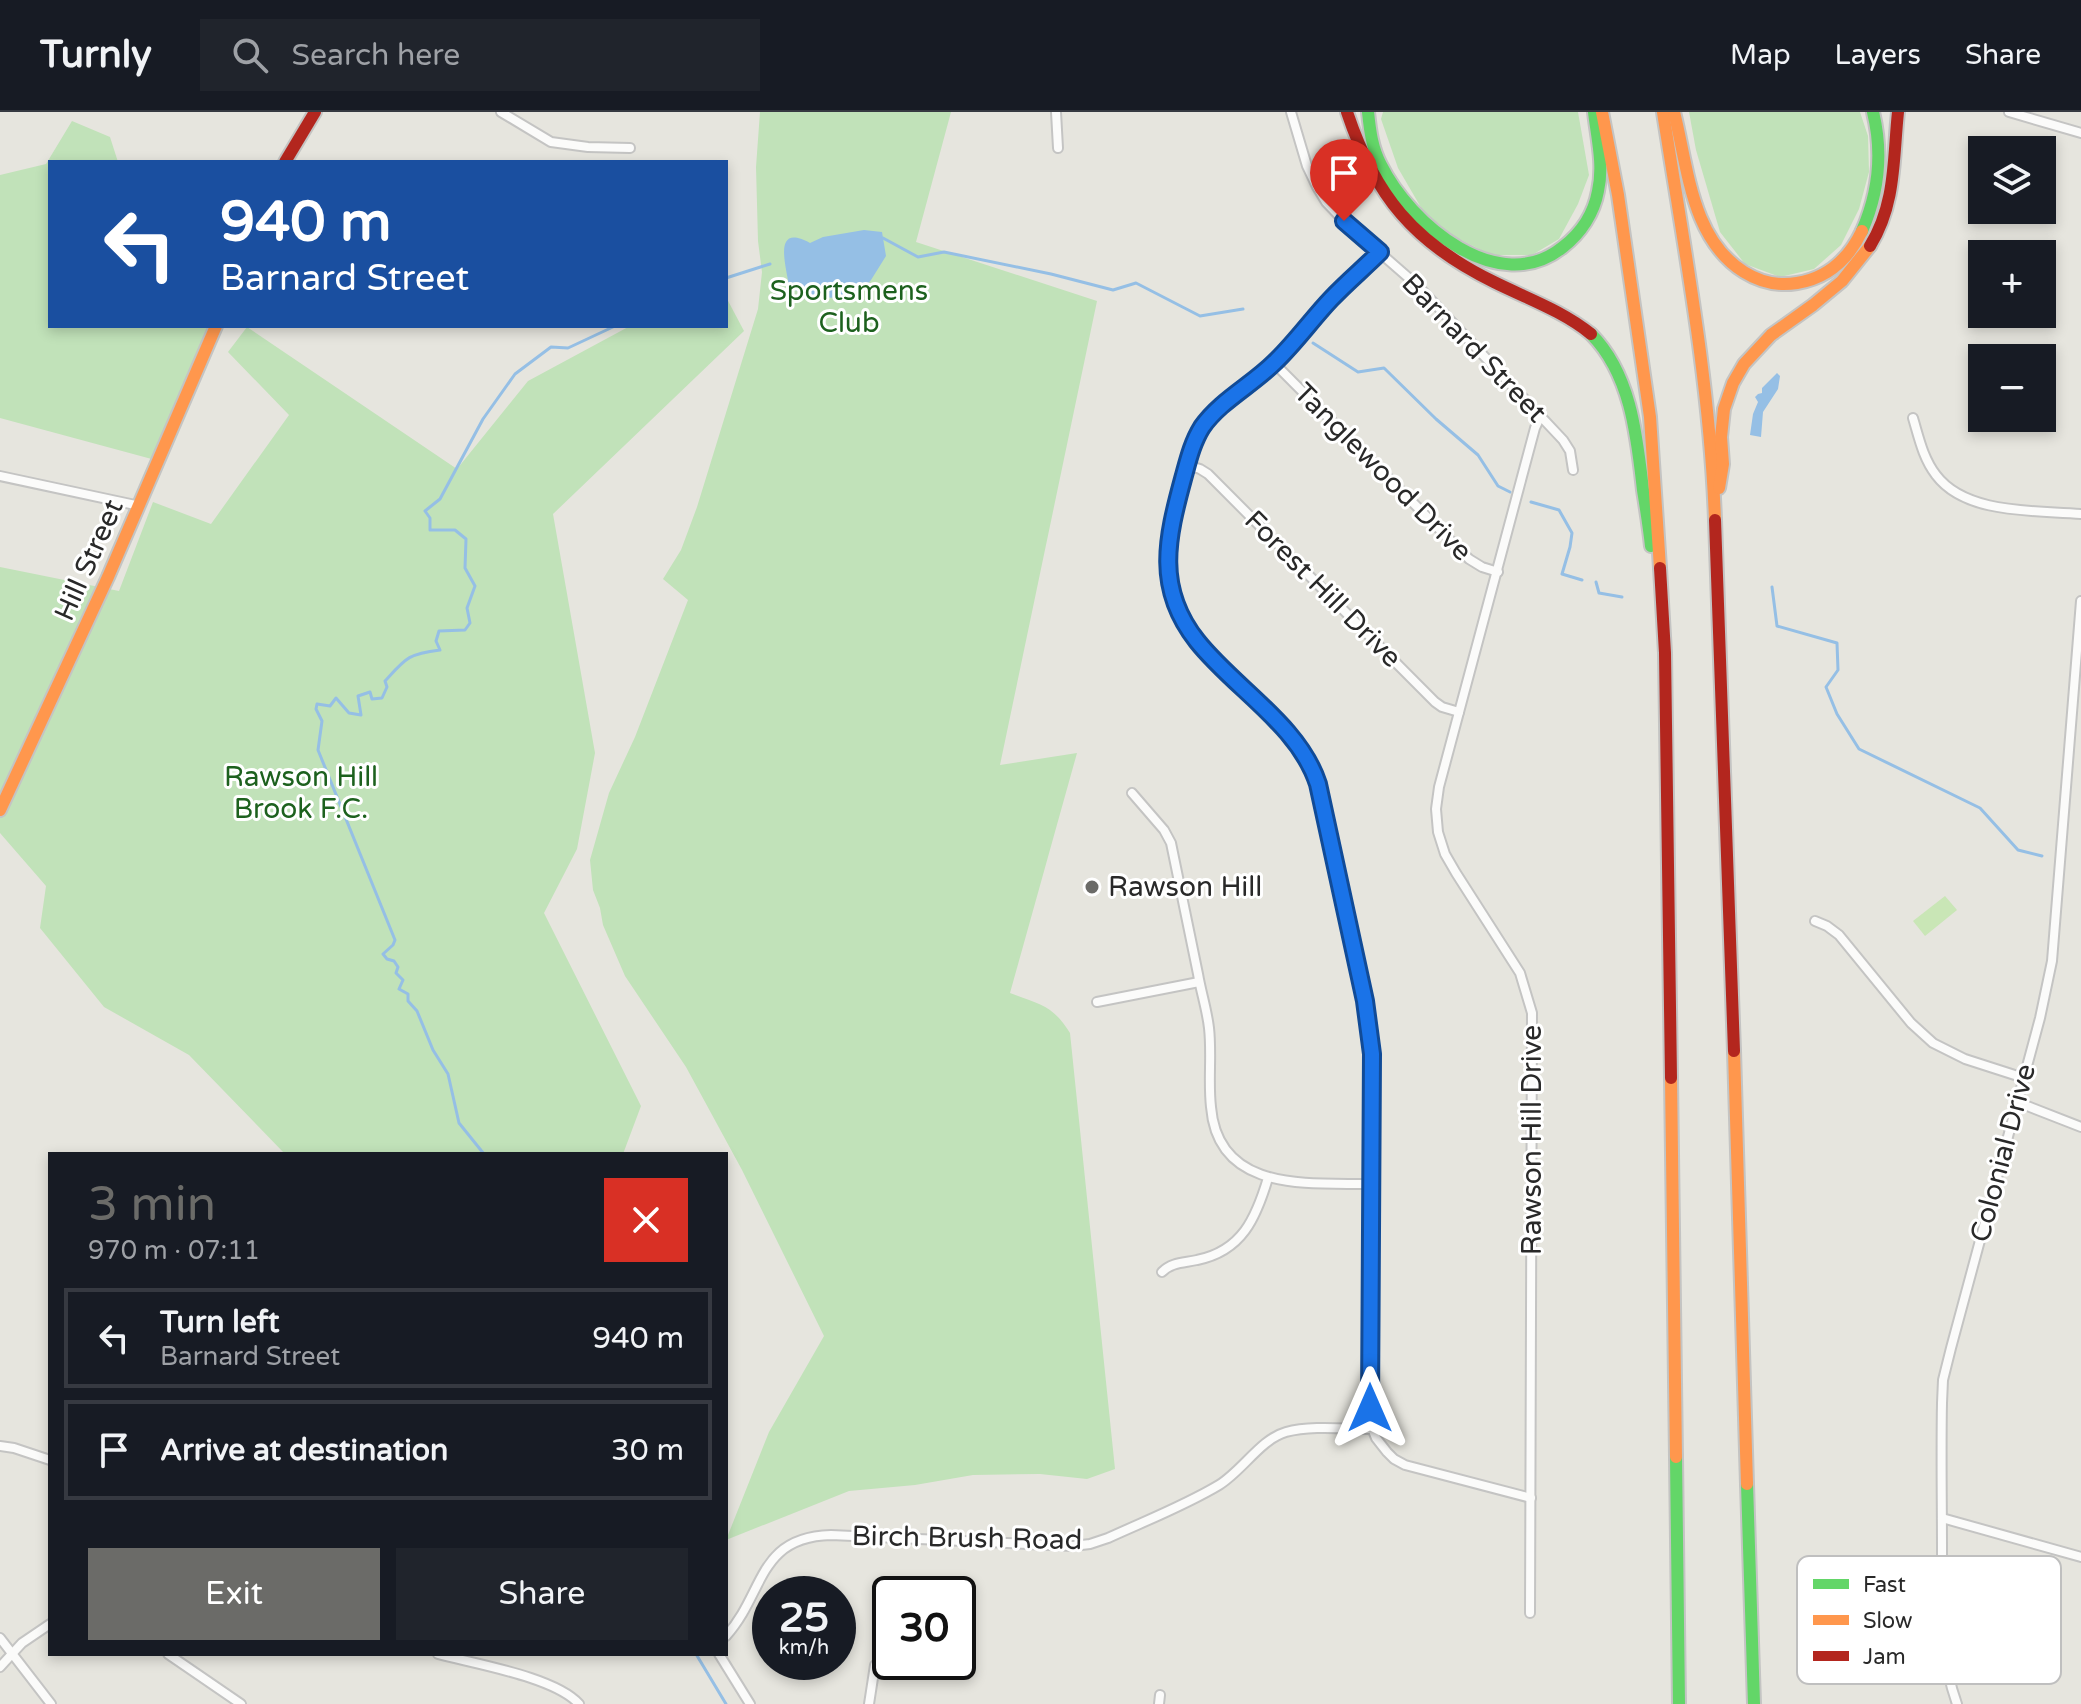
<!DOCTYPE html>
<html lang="en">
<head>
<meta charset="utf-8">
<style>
  :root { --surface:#171b24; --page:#20242c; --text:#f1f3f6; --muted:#9ea1a6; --line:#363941; --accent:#6b6b68 }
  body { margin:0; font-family:"Varela Round",sans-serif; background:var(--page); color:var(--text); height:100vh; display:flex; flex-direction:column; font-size:30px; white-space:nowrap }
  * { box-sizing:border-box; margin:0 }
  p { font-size:26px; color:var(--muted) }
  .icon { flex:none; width:44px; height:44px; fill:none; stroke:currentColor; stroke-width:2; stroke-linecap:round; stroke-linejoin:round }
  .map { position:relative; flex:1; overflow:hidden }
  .panel { position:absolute; left:48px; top:1040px; width:680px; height:504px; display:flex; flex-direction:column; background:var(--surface); border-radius:0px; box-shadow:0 4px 12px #0003 }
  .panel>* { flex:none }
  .top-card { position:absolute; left:48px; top:48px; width:680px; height:168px; border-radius:0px; box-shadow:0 4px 12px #0003; background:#1a4fa0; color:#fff; overflow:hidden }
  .tools { position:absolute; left:1968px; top:24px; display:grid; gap:16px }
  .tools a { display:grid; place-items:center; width:88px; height:88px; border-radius:0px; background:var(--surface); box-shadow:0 4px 12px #0003; font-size:40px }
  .speed { position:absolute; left:752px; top:1464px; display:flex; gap:16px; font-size:40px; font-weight:700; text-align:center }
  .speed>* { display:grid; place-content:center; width:104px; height:104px; border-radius:50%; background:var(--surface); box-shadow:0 4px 12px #0003; line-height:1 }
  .speed small { font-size:20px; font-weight:400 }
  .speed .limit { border:4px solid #111; border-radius:12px; background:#fff; color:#111 }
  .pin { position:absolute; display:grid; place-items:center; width:68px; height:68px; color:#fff; margin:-82px -34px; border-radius:50% 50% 50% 0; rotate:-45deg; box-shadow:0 0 8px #0007 }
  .pin .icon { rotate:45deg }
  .me { position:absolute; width:88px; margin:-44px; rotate:0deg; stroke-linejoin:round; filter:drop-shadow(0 0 6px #0008) }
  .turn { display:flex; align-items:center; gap:28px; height:168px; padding:0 40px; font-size:36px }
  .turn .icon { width:104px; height:104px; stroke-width:2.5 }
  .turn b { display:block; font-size:56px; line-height:68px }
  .round { display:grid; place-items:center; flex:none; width:84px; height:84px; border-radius:0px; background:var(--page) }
  .head { display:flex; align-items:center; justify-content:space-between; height:136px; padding:0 40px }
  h1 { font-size:48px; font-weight:600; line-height:60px; color:var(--accent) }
  .cta { display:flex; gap:16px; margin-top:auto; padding:16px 40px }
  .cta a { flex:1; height:92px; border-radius:0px; background:var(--accent); color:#fff; font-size:32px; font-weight:600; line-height:92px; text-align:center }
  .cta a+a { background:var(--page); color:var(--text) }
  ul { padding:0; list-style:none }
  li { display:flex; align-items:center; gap:24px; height:100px; margin:0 16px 12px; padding:0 24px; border:4px solid var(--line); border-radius:0px }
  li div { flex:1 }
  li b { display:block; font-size:30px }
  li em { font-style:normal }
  header { display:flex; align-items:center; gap:48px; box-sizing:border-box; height:112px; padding:0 40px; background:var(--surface); border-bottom:2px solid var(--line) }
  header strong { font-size:38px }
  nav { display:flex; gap:44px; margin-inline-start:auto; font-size:28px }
  .search { width:560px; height:72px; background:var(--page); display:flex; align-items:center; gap:20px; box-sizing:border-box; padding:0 28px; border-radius:0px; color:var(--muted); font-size:30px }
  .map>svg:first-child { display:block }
  .green { fill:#c1e2b9 }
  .pitch { fill:#c9e6b6 }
  .water { fill:#95bfe5 }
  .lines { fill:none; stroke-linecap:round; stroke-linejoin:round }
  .stream { stroke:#95bfe5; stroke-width:3 }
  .street-casing { stroke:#c4c4c3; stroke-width:12 }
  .fast-casing { stroke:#c4c4c3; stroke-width:16 }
  .slow-casing { stroke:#c4c4c3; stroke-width:16 }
  .jam-casing { stroke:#c4c4c3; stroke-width:16 }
  .street { stroke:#fbfbfa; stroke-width:8 }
  .fast { stroke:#63d668; stroke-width:12 }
  .slow { stroke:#ff974d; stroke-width:12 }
  .jam { stroke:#b3261e; stroke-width:12 }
  .route-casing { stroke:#114b97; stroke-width:20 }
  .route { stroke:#1a73e8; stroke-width:14 }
  .poi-dot { fill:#6b6b68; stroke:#fff; stroke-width:3 }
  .labels { text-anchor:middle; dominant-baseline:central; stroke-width:6; stroke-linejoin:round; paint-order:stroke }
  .park-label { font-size:28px; fill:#1d611e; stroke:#fff }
  .street-label { font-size:28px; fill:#292929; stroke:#fff }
  .poi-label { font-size:28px; fill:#292929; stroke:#fff; text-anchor:start }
  .key { fill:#fff; stroke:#bfbfbf; stroke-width:2 }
  .key-label { font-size:22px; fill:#292929 }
</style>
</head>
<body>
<header>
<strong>Turnly</strong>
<div class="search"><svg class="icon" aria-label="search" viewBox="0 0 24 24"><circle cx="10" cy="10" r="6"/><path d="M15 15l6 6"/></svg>Search here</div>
<nav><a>Map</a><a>Layers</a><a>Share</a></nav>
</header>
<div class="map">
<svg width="2081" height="1592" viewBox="0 0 2081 1592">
  <rect width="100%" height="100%" fill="#e6e5de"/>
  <g class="green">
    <path d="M 760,0 L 951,0 L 916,130 L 1097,189 L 1000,653 L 1077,641 L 1010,881 C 1039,892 1053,893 1070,921 L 1115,1357 L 1087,1367 L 1040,1362 L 973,1363 L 915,1373 L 849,1379 L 726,1428 L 769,1320 L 824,1224 L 742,1058 L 686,955 L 625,864 L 603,813 L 600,796 L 593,778 L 590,748 L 609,681 L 635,625 L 688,488 L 663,467 L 681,438 L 697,395 L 758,197 L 762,160 L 758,129 L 756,55 Z"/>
    <polygon points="1383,0 1578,0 1589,63 1578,92 1559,127 1532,143 1491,143 1453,124 1423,99 1398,56 1381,7"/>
    <polygon points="1689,0 1860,0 1868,24 1869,60 1859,97 1841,133 1814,157 1780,165 1745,152 1720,120 1696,38"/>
    <polygon points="72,9 110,25 118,50 50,50 50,214 216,214 159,349 0,306 0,63 46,52"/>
    <polygon points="726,185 744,219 553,402 595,641 577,737 544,801 641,994 623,1042 285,1042 189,943 104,895 40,816 46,774 0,721 0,455 119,479 153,390 211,412 289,303 228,240 247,215 457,357 528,269 630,214 726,214"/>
  </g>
  <polygon class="pitch" points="1945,784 1957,798 1925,824 1913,809"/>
  <g class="water">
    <path d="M 864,118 L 882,120 L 886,144 L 871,168 L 859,182 L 842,186 L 809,185 L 789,175 C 787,156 771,110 810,131 L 823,125 Z"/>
    <polygon points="1777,261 1780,264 1778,277 1763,300 1761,325 1750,323 1753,302 1758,290 1755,285 1758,282 1762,281 1762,276"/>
  </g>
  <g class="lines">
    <g class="stream">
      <polyline points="883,126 918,145 944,140 1051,162 1113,178 1136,171 1200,204 1243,197"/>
      <polyline points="726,166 770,152"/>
      <polyline points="1313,231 1358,260 1384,256 1436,307 1478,343 1498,374 1510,380"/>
      <polyline points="1531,390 1559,398 1572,421 1570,435 1562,462 1582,468"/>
      <polyline points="1596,470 1599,481 1622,485"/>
      <polyline points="1772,475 1777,514 1837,531 1838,558 1826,575 1837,602 1859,637 1980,696 2018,738 2042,744"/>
      <path d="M 484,1042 L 459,1011 L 448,962 L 433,938 L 417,899 L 408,889 L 408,882 L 399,877 L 403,868 L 396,861 L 398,855 L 394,849 L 387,847 L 383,842 L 393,833 L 395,828 L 318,638 L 322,609 L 316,597 L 317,592 L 330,594 L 336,586 L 349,601 L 361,603 L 358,584 L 370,580 L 372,587 L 382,586 L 387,575 L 385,569 C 406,546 408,542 440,538 L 436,529 L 439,519 L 465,518 L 470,511 L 467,496 L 475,474 L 465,456 L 466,427 L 455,418 L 430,418 L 430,406 L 425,399 L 440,387 L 483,307 L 515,262 L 551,235 L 568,236 L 615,214"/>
      <polyline points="696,1542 726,1592"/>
    </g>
    <g class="street-casing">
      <g id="street">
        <polyline points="501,0 551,30 588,35 630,36"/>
        <polyline points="1056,0 1058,36"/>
        <polyline points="1291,0 1307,54 1317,75 1326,90 1347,112 1418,174 1563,328 1570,339 1573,358"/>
        <polyline points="2009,0 2081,21"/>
        <path d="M 1380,140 C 1364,156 1347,171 1331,187 C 1312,207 1295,230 1275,251 C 1252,273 1221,289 1202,315 C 1192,330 1188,349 1183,367 C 1167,426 1155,476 1197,529 C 1234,576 1299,613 1318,672 L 1365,889 L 1372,942 L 1370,1235 L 1371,1314 L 1376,1326 L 1387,1340 L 1394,1347 L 1405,1353 L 1531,1386"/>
        <polyline points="1274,251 1469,447 1482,455 1498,460"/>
        <path d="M 1913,306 C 1919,326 1923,346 1936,363 C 1966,403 2036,398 2081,402"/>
        <polyline points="1187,353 1200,357 1208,362 1435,590 1442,595 1459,600"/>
        <polyline points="0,364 140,394"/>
        <path d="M 1132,681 L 1164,718 L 1171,731 C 1180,775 1189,818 1198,862 C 1201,880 1207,898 1209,916 C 1212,942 1208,969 1211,995 C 1218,1081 1309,1071 1371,1072"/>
        <polyline points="1815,809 1827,814 1839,823 1911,911 1933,931 1965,947 2024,966"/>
        <polyline points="1097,890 1199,870"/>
        <polyline points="2017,990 2081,1015"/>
        <path d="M 1162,1160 C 1172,1150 1184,1151 1197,1148 C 1242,1139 1256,1106 1268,1066"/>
        <polyline points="0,1334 14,1336 50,1348"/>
        <polyline points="1942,1406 2081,1445"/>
        <polyline points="1530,1501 1532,901 1520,861 1456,761 1445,742 1438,720 1436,697 1439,675 1535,316 1540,305"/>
        <path d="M 726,1524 C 765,1481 757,1425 831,1423 L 1073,1434 L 1090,1432 L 1108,1426 C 1145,1409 1184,1394 1219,1373 C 1242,1359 1261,1327 1286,1320 C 1311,1313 1346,1317 1372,1317"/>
        <polyline points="0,1526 51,1592"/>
        <polyline points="168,1542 241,1592"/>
        <path d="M 438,1542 C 475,1552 555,1565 579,1592"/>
        <polyline points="719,1542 750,1592"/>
        <polyline points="0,1555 22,1531 50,1512"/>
        <polyline points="869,1592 875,1553"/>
        <polyline points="1159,1592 1160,1583"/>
        <path d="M 1957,1592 C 1939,1543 1942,1490 1942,1439 C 1942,1390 1941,1340 1942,1291 L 1943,1268 L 1951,1236 L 2040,906 L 2052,849 L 2081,489"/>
      </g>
    </g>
    <g class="fast-casing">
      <g id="fast">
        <path d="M 1368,0 C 1370,19 1372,36 1381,53 C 1410,112 1499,187 1563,135 C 1581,121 1594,101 1598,79 C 1604,53 1597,26 1594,0"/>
        <path d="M 1862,119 C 1879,80 1883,41 1873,0"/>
        <path d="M 1591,222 C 1631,262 1637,325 1643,378 C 1646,397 1649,415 1651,434"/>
        <polyline points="1676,1345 1679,1592"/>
        <polyline points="1747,1372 1754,1592"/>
      </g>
    </g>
    <g class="slow-casing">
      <g id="slow">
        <polyline points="1602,0 1618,83 1650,305 1660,456"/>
        <path d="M 1663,0 C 1684,135 1710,271 1715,408"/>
        <path d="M 1674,0 C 1688,55 1691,127 1744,160 C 1760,170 1779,174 1797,171 C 1828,166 1849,146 1862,119"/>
        <polyline points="1719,376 1723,352 1721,325 1724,297 1733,271 1744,252 1771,223 1813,193 1842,169 1870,134"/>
        <polyline points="0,698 108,465 216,214"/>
        <polyline points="1734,939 1747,1372"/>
        <polyline points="1671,966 1676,1345"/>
      </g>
    </g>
    <g class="jam-casing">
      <g id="jam">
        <path d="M 1347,0 C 1375,84 1414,131 1494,170 C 1526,186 1563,199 1591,222"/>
        <polyline points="285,50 315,0"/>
        <path d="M 1870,134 C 1896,92 1893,47 1898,0"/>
        <polyline points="1715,408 1734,939"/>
        <polyline points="1660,456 1665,541 1671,966"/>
      </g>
    </g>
    <use href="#street" class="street"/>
    <use href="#fast" class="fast"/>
    <use href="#slow" class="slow"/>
    <use href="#jam" class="jam"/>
  </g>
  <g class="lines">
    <g class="route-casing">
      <path id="route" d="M 1344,109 L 1380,140 C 1364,156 1347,170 1331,187 C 1312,207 1295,231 1275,250 C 1252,273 1220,289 1202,315 C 1192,331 1188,349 1183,367 C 1167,426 1155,476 1197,529 C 1234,576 1299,613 1318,672 L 1365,889 L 1372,942 L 1370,1296"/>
    </g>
    <use href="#route" class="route"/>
  </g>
  <circle class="poi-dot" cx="1092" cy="775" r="8"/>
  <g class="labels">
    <g class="park-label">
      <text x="849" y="179">Sportsmens<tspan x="849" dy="32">Club</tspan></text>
      <text x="301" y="665">Rawson Hill<tspan x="301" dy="32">Brook F.C.</tspan></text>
    </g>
    <g class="street-label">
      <text transform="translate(1474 236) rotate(46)">Barnard Street</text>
      <text transform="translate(1383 360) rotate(45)">Tanglewood Drive</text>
      <text transform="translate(89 448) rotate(-66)">Hill Street</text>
      <text transform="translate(1323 477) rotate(45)">Forest Hill Drive</text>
      <text transform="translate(1532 1028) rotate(-90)">Rawson Hill Drive</text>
      <text transform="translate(2003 1041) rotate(-75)">Colonial Drive</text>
      <text transform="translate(967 1426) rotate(1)">Birch Brush Road</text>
    </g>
    <g class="poi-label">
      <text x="1108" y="775">Rawson Hill</text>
    </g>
  </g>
  <rect x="1797" y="1444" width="264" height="128" rx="12" class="key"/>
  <rect x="1813" y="1467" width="36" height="10" fill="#63d668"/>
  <rect x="1813" y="1503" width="36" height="10" fill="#ff974d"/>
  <rect x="1813" y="1539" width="36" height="10" fill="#b3261e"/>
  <g class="key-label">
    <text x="1863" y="1480">Fast</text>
    <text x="1863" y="1516">Slow</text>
    <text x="1863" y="1552">Jam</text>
  </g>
</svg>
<div class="tools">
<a><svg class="icon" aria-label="layers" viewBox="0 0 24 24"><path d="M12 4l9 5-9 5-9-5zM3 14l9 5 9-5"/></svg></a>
<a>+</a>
<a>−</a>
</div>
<div class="speed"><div>25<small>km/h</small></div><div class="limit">30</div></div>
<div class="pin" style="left:1344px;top:109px;background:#d93025"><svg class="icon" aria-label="arrive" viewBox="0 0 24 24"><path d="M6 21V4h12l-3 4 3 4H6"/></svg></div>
<svg class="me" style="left:1370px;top:1296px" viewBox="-20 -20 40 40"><path d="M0-17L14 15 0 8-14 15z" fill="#1a73e8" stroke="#fff" stroke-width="4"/></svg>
<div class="top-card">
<div class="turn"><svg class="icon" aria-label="left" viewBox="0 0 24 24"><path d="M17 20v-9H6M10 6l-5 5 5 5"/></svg><div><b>940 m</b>Barnard Street</div></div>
</div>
<section class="panel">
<div class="head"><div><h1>3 min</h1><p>970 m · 07:11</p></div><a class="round" style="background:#d93025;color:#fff"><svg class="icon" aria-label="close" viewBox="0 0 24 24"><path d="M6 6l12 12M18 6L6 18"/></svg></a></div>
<ul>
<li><svg class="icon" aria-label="left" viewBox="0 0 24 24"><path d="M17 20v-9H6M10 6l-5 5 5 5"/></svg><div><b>Turn left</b><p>Barnard Street</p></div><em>940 m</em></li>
<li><svg class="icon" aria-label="arrive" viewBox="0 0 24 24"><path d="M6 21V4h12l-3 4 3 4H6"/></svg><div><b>Arrive at destination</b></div><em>30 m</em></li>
</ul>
<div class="cta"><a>Exit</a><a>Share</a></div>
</section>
</div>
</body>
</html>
